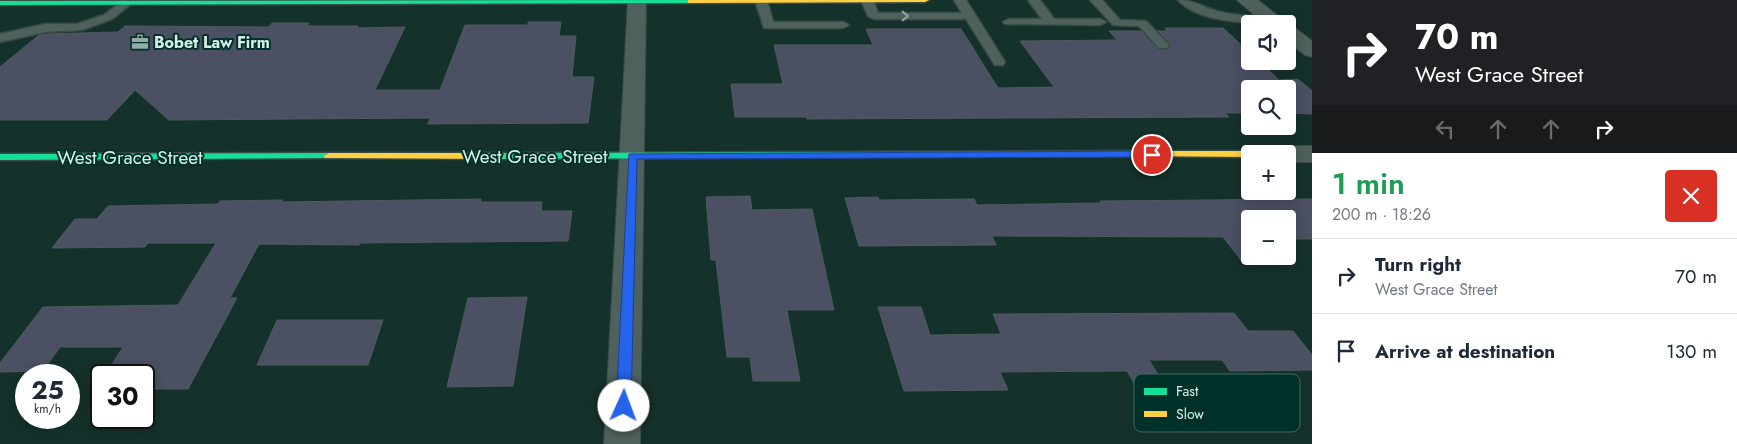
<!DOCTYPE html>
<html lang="en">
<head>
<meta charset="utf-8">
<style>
  :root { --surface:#fff; --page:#f6f6f7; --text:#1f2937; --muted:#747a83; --line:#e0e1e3 }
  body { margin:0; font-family:Jost,sans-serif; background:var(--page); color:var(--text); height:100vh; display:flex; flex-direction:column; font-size:19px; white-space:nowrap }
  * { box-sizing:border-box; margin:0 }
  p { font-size:16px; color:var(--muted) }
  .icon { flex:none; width:28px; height:28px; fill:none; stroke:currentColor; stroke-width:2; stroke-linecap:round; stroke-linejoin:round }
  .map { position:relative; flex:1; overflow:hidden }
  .drawer { display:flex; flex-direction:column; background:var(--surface); width:425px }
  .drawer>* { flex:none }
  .top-card { background:#202124; color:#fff; overflow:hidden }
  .controls { position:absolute; left:1241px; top:15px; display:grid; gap:10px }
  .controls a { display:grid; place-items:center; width:55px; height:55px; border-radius:5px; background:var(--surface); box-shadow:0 2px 12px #0003; font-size:25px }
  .speed { position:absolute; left:15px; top:364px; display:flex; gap:10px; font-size:25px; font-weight:700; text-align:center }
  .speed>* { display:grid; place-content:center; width:65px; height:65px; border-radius:50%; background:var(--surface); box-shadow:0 2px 12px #0003; line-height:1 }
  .speed small { font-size:12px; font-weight:400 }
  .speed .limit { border:2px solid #111; border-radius:8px; background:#fff; color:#111 }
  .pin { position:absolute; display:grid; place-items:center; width:42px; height:42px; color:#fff; margin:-21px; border:2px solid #fff; border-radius:50%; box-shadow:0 1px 5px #0007 }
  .me { position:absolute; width:55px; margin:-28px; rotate:2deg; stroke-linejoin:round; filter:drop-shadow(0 0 4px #0008) }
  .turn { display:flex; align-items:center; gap:18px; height:105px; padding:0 20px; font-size:22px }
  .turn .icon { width:65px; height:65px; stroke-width:2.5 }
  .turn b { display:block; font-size:35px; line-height:42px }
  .lanes { display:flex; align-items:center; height:48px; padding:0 20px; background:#0003; justify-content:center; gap:25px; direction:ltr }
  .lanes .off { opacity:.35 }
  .round { display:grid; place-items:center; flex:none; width:52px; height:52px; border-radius:5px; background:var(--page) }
  .head { display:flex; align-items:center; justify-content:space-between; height:85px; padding:0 20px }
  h1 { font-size:30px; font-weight:600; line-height:38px; color:#1e9e55 }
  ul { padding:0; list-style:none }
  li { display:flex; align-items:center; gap:15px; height:75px; padding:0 20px; border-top:1px solid var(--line) }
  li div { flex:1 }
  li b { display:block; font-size:19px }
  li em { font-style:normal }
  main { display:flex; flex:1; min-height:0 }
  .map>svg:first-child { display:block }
  .building { fill:#4b5063; stroke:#4f5a5f }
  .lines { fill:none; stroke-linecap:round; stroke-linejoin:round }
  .lane-casing { stroke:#384b46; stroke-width:3 }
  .street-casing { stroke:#384b46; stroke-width:2 }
  .fast-casing { stroke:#384b46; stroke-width:3 }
  .slow-casing { stroke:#384b46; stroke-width:3 }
  .lane { fill:#4f615d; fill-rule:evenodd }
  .street { fill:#4f615d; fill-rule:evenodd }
  .fast { fill:#16e098; fill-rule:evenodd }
  .slow { fill:#ffcf43; fill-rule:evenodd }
  .oneway { stroke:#92a8a2 }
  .route { fill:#2563eb; stroke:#184099 }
  .labels { text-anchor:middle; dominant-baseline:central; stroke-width:4; stroke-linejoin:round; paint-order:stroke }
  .far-poi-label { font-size:16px; font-weight:bold; fill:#d6eee7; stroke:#003128; text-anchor:start }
  .street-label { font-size:19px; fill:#d6eee7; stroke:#003128 }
  .key { fill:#003128; stroke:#406a61; stroke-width:1 }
  .key-label { font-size:14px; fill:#d6eee7 }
</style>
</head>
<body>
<main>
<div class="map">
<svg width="1312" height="444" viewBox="0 0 1312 444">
  <rect width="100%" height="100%" fill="#15312b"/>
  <g class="building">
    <polygon points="528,22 561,22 559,36 576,36 572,77 594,77 588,123 428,124 430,118 169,120 135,90 107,120 0,120 0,67 39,35 45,34 118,32 125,26 269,27 272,23 309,23 307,26 358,26 357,28 405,27 375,90 440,90 465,25 528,25"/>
    <polygon points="1165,28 1223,28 1250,53 1250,61 1259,61 1279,80 1298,79 1312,91 1312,114 1288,113 1288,89 1250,89 1250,113 1225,113 1229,117 807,119 806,117 735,117 731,84 783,84 774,45 873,45 866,29 961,29 998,88 1054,87 1020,41 1117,40 1109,31 1141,31 1158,49 1167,50 1170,44 1158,31 1168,31"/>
    <polygon points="750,196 752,210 812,209 834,310 787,310 800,381 753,381 750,357 727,357 716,260 711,260 706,197"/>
    <polygon points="878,197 879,200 974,199 977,205 1101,203 1100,201 1312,199 1312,239 1288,239 1288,219 1250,219 1250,256 1285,256 1291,264 1244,264 1223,237 992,236 996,245 859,246 845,198"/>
    <polygon points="481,199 481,202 542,202 541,211 572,211 568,241 360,243 359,245 259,244 230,298 237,298 188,389 144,389 144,375 105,375 123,347 60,347 43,371 0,372 0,363 43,307 178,305 216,243 148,243 145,247 52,248 75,219 97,219 108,206 218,204 220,201 283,200 282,202"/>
    <polygon points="527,297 513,386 447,387 468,298"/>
    <polygon points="878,307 921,307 930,335 1001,334 993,314 1234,313 1248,331 1293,331 1312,355 1312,370 1230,371 1222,360 1149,360 1165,386 1136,386 1127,371 1000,372 1008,390 904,391"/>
    <polygon points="277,320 383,320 368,365 257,365"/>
  </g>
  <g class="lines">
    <g class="lane-casing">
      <g id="lane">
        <polygon points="755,0 767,0 773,22 843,22 849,25 843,28 764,28"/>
        <polygon points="861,0 873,0 878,13 962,13 954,0 966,0 1005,62 1003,65 995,65 966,19 874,19 868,16"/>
        <polygon points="1028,0 1040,0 1054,19 1100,19 1106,22 1100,25 1005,24 1003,22 1009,19 1042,19"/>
        <polygon points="1090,0 1102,0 1120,20 1146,21 1169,45 1167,48 1159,48 1139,26 1113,25"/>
        <path d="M 1178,0 C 1194,0 1205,8 1220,12 C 1237,16 1255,16 1272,17 L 1278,20 L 1272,23 C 1245,23 1198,22 1178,0 Z"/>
        <polygon points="122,1 130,1 132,3 112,19 82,30 45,32 0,42 0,34 45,24 77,24 104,15"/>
      </g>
    </g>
    <g class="street-casing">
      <g id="street">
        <polygon points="628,0 646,0 640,444 604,444"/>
        <polygon points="1237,0 1258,0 1288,24 1265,24"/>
        <polygon points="1288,26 1295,28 1312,41 1312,57 1305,55 1288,42"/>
        <polygon points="1288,146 1312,146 1312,162 1288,162 1288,154 1276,154 1279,148"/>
      </g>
    </g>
    <g class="fast-casing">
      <g id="fast">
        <polygon points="694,0 694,3 691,3 0,5 0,1"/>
        <polygon points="1138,151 1143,154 1142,156 500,159 495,156 500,153"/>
        <polygon points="329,153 334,156 333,158 0,160 0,154"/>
      </g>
    </g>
    <g class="slow-casing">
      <g id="slow">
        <polygon points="688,0 929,0 925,2 691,3 688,3"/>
        <polygon points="1138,151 1250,151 1255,154 1250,154 1250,157 1134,156 1133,154"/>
        <polygon points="329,153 500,153 505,156 500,159 325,158 324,156"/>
      </g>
    </g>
    <use href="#lane" class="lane"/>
    <use href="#street" class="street"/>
    <use href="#fast" class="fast"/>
    <use href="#slow" class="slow"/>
  </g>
  <defs><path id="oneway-chevron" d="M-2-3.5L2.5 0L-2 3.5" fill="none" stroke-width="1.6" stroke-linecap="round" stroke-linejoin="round" transform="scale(1.25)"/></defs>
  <use class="oneway" href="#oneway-chevron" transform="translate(905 16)"/>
  <polygon class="route" points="1152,151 1157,155 1156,157 637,159 631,406 629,411 624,412 618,411 616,406 629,154"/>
  <defs>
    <g id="office-bare" transform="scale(1.35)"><path d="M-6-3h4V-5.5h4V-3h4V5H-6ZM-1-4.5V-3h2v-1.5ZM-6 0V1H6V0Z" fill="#92aca5" stroke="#003128" stroke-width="2.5" paint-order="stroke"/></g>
  </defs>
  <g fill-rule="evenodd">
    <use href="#office-bare" x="140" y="42"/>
  </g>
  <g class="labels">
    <g class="far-poi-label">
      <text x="154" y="42">Bobet Law Firm</text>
    </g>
    <g class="street-label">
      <text x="535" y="156">West Grace Street</text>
      <text x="130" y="157">West Grace Street</text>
    </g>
  </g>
  <rect x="1134" y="374" width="166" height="58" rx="8" class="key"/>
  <rect x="1144" y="388" width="23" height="7" fill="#16e098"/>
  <rect x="1144" y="411" width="23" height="6" fill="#ffcf43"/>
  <g class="key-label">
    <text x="1176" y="396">Fast</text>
    <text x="1176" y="419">Slow</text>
  </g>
</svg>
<div class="controls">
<a><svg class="icon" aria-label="sound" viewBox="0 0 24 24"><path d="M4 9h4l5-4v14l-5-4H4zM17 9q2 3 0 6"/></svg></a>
<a><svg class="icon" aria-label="search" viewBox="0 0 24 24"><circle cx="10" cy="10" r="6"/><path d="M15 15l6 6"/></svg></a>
<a>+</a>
<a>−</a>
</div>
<div class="speed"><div>25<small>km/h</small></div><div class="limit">30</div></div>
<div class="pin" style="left:1152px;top:155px;background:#d93025"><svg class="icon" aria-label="arrive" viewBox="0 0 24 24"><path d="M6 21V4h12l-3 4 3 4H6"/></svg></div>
<svg class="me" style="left:624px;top:406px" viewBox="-20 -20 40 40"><circle r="19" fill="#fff"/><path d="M0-13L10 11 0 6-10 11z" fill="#2563eb"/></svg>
</div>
<section class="drawer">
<div class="top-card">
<div class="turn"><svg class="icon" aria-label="right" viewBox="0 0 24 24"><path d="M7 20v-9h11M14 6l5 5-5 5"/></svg><div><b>70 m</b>West Grace Street</div></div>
<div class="lanes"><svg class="icon off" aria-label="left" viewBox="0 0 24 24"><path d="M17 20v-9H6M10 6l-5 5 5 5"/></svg><svg class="icon off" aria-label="ahead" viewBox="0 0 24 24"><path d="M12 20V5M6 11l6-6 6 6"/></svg><svg class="icon off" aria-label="ahead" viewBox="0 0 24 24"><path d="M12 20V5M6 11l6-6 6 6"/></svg><svg class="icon" aria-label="right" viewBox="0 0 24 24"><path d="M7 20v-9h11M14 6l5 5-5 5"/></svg></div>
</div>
<div class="head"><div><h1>1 min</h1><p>200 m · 18:26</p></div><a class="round" style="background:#d93025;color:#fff"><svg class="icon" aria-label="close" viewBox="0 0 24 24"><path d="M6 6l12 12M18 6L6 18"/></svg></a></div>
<ul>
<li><svg class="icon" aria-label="right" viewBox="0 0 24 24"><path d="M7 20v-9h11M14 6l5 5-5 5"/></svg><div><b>Turn right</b><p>West Grace Street</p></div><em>70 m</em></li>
<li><svg class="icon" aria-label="arrive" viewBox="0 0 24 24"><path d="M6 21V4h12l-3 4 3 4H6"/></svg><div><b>Arrive at destination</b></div><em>130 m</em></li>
</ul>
</section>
</main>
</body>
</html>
